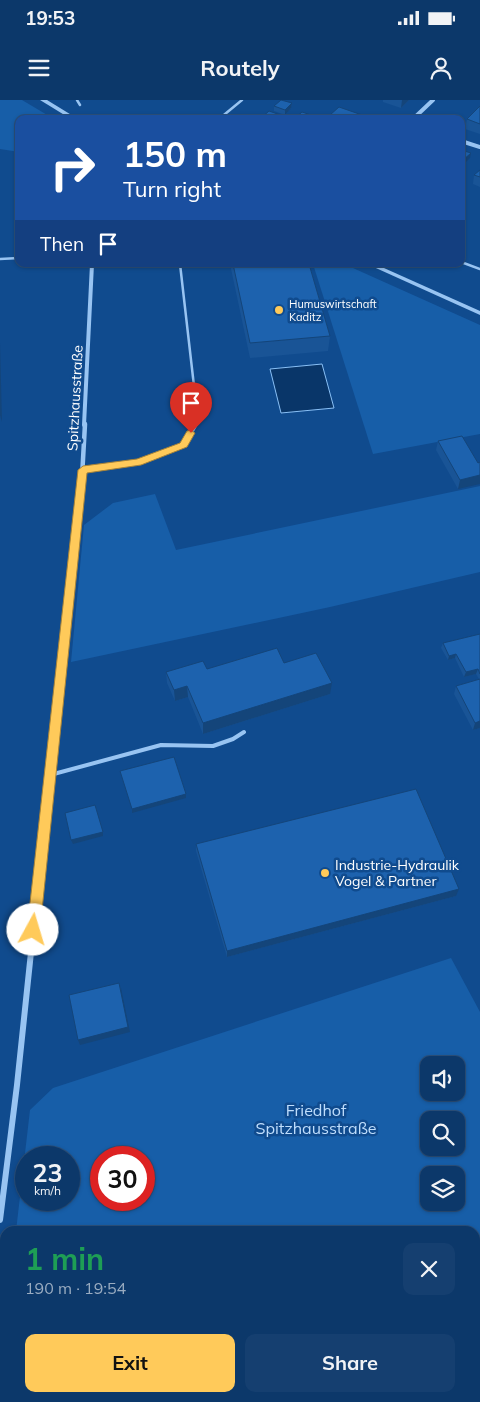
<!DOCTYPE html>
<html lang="en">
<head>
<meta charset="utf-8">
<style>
  :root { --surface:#0c386a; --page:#153f70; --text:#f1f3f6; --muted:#9aacc1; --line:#2c527e; --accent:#ffca5a }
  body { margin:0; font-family:Mulish,sans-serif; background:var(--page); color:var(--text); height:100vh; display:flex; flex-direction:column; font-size:19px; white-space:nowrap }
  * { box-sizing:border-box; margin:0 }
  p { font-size:16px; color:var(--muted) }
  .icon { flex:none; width:28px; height:28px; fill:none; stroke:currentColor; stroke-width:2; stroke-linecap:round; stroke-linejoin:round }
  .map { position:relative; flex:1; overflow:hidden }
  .sheet { position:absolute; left:0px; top:1126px; width:480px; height:176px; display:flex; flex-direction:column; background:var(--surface); border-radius:15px 15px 0 0; box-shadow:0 1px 4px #0004,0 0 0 1px var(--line) }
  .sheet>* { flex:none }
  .banner { position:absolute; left:15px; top:15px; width:450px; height:152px; border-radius:10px; box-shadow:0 1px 4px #0004,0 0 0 1px var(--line); background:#1a4fa0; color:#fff; overflow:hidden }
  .buttons { position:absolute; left:420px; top:956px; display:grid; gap:10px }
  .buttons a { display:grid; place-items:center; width:45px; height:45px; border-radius:10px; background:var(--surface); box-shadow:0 1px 4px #0004,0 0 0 1px var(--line); font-size:25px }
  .speed { position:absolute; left:15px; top:1046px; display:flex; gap:10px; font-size:25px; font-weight:700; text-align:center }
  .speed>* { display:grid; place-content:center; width:65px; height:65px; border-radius:50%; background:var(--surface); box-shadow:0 1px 4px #0004,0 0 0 1px var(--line); line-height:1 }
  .speed small { font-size:12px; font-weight:400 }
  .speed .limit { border:8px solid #d22; background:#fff; color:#111 }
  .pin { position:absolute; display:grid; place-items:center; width:42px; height:42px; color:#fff; margin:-51px -21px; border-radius:50% 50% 50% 0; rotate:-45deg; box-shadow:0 0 5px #0007 }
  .pin .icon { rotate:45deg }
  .me { position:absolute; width:55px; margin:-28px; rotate:6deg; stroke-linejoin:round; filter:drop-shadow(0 0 4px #0008) }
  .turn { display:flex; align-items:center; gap:18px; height:105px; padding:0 25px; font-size:22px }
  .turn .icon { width:65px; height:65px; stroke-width:2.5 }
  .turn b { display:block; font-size:35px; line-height:42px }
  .then { display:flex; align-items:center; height:48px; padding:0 25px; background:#0003; gap:10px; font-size:19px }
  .round { display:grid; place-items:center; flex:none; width:52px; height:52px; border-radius:10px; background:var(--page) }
  .summary { display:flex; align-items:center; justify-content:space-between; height:85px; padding:0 25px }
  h1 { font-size:30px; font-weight:700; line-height:38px; color:#1e9e55 }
  .button { display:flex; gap:10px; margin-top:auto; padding:10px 25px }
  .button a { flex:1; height:58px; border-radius:10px; background:var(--accent); color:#111; font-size:20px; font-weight:700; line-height:58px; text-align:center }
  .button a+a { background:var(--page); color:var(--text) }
  .status { display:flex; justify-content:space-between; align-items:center; height:35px; padding:0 25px; background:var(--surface); direction:ltr }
  .status svg { height:14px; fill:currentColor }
  header { display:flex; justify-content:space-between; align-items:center; height:65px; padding:0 25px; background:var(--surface); font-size:22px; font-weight:700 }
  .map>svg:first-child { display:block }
  .green { fill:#175ea8; fill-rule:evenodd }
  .water { fill:#093669; stroke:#89c0f6 }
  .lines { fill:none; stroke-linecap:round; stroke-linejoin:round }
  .service-far1 { stroke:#98c4f2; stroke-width:2.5 }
  .service { stroke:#98c4f2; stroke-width:4 }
  .minor-far2 { stroke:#98c4f2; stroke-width:4 }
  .minor-far1 { stroke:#98c4f2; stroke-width:4.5 }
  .minor { stroke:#98c4f2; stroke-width:6 }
  .tertiary { fill:#98c4f2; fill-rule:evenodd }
  .wall { fill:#195496 }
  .shaded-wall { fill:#14457a }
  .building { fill:#1d62ae; stroke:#14457a }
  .route { fill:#ffca5a; stroke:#a6833a }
  .poi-dot { fill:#ffca5a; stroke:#104b8e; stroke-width:2 }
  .labels { text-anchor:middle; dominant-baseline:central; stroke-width:5; stroke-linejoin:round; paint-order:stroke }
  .far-poi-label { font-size:11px; fill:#fff; stroke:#104b8e; text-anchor:start }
  .street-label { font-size:14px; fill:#fff; stroke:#104b8e }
  .poi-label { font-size:14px; fill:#fff; stroke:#104b8e; text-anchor:start }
  .near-park-label { font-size:16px; fill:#bfdefd; stroke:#104b8e }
</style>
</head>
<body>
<div class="status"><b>19:53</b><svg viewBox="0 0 49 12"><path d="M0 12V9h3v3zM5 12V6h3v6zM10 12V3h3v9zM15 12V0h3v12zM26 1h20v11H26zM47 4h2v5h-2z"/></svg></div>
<header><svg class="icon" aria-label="menu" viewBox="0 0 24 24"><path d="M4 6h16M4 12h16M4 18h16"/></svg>Routely<svg class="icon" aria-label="person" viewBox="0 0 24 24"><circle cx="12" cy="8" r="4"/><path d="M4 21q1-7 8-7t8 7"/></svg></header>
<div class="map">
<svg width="480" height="1302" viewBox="0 0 480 1302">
  <rect width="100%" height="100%" fill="#104b8e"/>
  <g class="green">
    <polygon points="0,0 22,0 54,19 19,19 19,52 0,49"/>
    <polygon points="313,164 344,164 480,225 480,334 373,354"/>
    <polygon points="480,386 480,472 330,507 71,562 84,425 113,403 155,394 176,450"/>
    <path d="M 451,858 L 480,912 L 480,1302 L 0,1302 L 0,1274 L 5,1230 L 5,1298 L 475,1298 L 475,1131 L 16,1131 L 30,1010 L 53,988 ZM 429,965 L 456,965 L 456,992 L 429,992 ZM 429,1020 L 456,1020 L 456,1048 L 429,1048 ZM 26,1058 L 69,1058 L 69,1100 L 26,1100 ZM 101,1058 L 144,1058 L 144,1100 L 101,1100 ZM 429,1075 L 456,1075 L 456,1102 L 429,1102 Z"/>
  </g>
  <polygon class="water" points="322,264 334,308 281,313 270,269"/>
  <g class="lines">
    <g class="service-far1">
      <polyline points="77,0 80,5"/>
      <polyline points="219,19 242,0"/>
      <polyline points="0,159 19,158"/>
      <polyline points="461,162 480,169"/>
      <polyline points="180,164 198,321 196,325"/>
    </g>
    <g class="service">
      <polyline points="83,370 138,363 184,345 196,324"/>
      <polyline points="50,675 161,645 213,646 233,639 244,632"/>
    </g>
    <g class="minor-far2">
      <polyline points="413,19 433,0"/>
      <polyline points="461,41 480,47"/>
      <polyline points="84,325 92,164"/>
    </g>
    <polyline class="minor-far1" points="42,749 82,377 85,324"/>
    <polyline class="minor" points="0,1120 17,985 42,748"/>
    <g class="tertiary">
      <polygon points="40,0 47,0 78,19 71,19"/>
      <polygon points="367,164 375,164 480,211 480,215"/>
    </g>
  </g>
  <g class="wall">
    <polygon points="383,0 409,0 401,8 383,2"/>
    <polygon points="292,3 291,8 285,15 274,11 274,6"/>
    <polygon points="480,6 480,34 465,29 467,19"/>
    <polygon points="330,15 365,19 330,19"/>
    <polygon points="480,70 480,87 473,84 474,75"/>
    <polygon points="230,164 309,164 330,236 328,251 250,258"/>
    <polygon points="438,341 478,363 458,389 436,350"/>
    <polygon points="480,534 480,628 473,630 454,594 456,586 479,579 476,574 464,577 455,558 448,560 441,548 443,543"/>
    <polygon points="284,563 330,594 203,634 188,597 175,601 167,583 166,572"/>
    <polygon points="196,744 456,796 227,857 196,751"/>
    <polygon points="382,1298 397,1298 388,1302 383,1302"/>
  </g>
  <g class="shaded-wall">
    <polygon points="402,0 409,0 401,8"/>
    <polygon points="292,3 291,8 285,15 285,10"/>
    <polygon points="471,53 470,58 462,66 462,61"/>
    <polygon points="0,242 2,322 0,315"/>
    <polygon points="480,375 480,384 458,389 460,380"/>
    <polygon points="456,554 455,558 448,560 449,556"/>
    <polygon points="478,569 476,574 464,577 466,572"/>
    <polygon points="332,583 330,594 203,634 203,623"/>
    <polygon points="187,586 188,597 175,601 174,590"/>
    <polygon points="480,621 480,628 473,630 475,623"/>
    <polygon points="186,694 186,698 132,713 132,709"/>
    <polygon points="103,732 103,736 73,744 71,740"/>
    <polygon points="459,789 456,796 227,857 227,851"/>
    <polygon points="121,888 130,932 80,945 78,940"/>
  </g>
  <g class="building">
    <polygon points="281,0 292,3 285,10 274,6"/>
    <polygon points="480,6 480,24 467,19"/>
    <polygon points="339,7 365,16 362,19 341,19 330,15"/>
    <polygon points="269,11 289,18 260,19"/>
    <polygon points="302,12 323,19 294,19"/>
    <polygon points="461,50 471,53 462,61 461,61"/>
    <polygon points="480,70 480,77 474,75"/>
    <polygon points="233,164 309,164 330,236 250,243"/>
    <polygon points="462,336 478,363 480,362 480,375 460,380 438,341"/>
    <polygon points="480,534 480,574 478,569 466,572 456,554 449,556 443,543"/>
    <polygon points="277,548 284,563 316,553 332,583 203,623 187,586 174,590 166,572 203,561 207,569"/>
    <polygon points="480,579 480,621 475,623 456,586"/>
    <polygon points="174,657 186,694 132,709 120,671"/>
    <polygon points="416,689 459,789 227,851 196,744"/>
    <polygon points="95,705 103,732 71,740 65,713"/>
    <polygon points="119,883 128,927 78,940 69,895"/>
    <polygon points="475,1243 480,1254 480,1256 475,1258"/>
    <polygon points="384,1298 397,1298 388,1302 386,1302"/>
  </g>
  <polygon class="route" points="191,330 195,333 187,347 141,365 87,373 40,830 38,834 33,836 29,834 27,830 78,370 83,366 137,359 180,343 187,331"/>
  <g class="poi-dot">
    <circle cx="279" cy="210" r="5"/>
    <circle cx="325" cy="773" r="5"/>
  </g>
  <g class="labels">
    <g class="far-poi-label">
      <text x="289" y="204">Humuswirtschaft<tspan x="289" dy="13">Kaditz</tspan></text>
    </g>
    <g class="street-label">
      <text transform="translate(75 298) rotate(-87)">Spitzhausstraße</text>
    </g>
    <g class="poi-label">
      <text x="335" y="765">Industrie-Hydraulik<tspan x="335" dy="16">Vogel &amp; Partner</tspan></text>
    </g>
    <g class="near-park-label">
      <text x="316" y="1010">Friedhof<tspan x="316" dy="18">Spitzhausstraße</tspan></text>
    </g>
  </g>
</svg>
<div class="buttons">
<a><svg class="icon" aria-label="sound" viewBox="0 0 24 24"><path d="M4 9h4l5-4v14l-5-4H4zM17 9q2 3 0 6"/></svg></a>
<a><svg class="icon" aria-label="search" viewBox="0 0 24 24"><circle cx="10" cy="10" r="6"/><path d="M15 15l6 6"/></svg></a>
<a><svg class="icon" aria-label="layers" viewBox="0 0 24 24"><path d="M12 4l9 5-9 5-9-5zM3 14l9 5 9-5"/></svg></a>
</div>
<div class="speed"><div>23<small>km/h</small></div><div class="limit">30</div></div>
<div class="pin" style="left:191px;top:333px;background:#d93025"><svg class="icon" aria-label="arrive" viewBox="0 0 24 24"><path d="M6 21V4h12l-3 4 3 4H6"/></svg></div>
<svg class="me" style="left:33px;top:830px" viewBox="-20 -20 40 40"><circle r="19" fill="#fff"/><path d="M0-13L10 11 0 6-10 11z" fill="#ffca5a"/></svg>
<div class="banner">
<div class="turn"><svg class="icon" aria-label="right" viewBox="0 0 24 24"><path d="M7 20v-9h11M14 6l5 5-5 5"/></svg><div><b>150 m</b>Turn right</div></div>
<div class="then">Then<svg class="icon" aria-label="arrive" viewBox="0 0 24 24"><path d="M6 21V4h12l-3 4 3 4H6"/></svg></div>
</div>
<section class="sheet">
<div class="summary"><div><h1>1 min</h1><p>190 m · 19:54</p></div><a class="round"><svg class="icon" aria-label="close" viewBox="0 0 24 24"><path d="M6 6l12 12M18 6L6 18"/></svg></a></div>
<div class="button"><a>Exit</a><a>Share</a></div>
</section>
</div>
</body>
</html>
